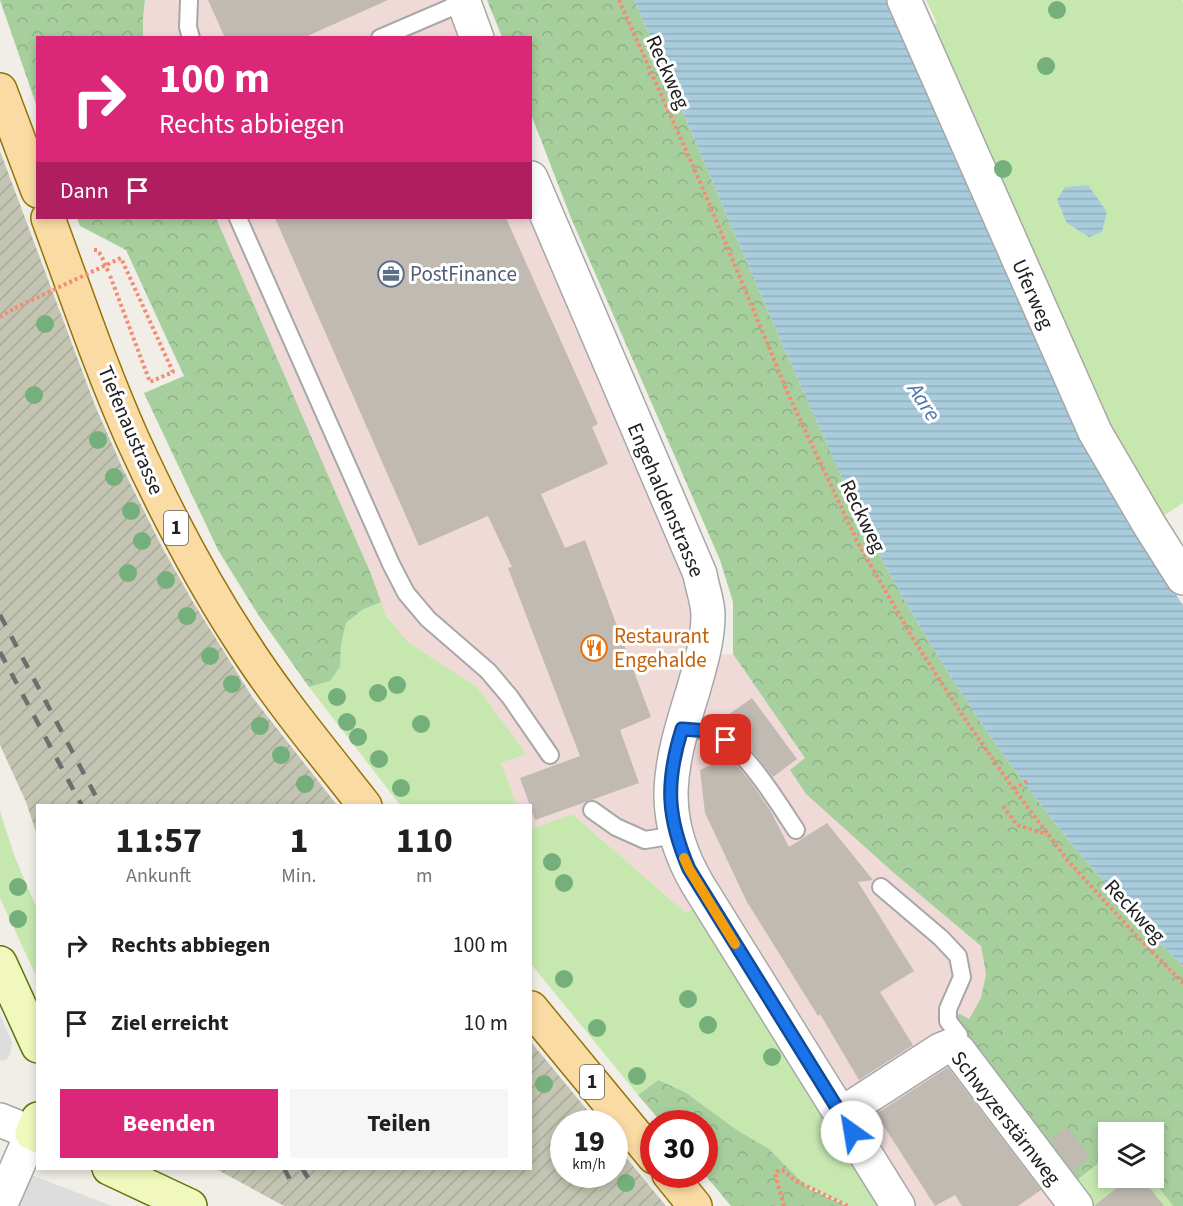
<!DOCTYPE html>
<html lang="de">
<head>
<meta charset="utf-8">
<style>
  :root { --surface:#fff; --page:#f6f6f6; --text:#202124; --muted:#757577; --accent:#db2777 }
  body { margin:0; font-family:"Source Sans 3",sans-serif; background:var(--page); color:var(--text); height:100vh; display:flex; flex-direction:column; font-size:22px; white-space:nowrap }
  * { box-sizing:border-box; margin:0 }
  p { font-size:20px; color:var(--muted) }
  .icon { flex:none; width:33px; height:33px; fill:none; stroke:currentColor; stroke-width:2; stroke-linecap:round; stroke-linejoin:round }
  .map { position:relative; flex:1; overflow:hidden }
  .side { position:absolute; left:36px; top:804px; width:496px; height:366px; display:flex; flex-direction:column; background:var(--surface); border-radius:0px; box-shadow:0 3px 9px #0003 }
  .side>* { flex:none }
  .banner { position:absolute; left:36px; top:36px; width:496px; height:183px; border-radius:0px; box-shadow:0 3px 9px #0003; background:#db2777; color:#fff; overflow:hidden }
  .fabs { position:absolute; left:1098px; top:1122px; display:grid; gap:12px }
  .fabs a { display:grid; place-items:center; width:66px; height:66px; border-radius:0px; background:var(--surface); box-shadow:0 3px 9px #0003; font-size:30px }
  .speed { position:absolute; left:550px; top:1110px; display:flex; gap:12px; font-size:30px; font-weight:700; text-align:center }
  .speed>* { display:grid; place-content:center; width:78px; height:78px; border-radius:50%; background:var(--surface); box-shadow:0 3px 9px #0003; line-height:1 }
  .speed small { font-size:15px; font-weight:400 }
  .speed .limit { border:9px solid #d22; background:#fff; color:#111 }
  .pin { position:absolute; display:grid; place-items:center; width:51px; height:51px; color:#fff; margin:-26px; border-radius:12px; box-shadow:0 3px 9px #0006 }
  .me { position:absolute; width:66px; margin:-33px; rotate:328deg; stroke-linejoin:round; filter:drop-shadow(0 0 4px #0008) }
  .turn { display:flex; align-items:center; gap:21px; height:126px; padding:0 24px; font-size:27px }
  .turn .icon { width:78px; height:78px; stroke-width:2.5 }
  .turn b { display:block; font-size:42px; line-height:51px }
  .then { display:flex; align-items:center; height:57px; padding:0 24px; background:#0003; gap:12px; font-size:22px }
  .eta { display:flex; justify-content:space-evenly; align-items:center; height:102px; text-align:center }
  .eta b { font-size:36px; font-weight:700; line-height:42px }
  .primary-button { display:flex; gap:12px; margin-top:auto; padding:12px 24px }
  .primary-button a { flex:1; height:69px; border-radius:0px; background:var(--accent); color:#fff; font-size:24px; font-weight:700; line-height:69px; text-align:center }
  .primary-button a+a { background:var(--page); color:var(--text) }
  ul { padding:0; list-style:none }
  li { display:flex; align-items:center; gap:18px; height:78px; padding:0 24px }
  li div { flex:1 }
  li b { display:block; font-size:22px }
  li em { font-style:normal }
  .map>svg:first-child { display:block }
  .residential { fill:#dedddd }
  .commercial { fill:#f0dad7 }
  .construction { fill:url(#construction-furrows) }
  .grass { fill:#c6e8af }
  .forest { fill:url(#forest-crowns) }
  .water { fill:url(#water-rules) }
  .building { fill:#c1bab3 }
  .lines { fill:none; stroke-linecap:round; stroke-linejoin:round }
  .lane-casing { stroke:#a7a7a7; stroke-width:20 }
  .street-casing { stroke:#a7a7a7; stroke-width:36 }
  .secondary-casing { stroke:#607509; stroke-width:36 }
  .primary-casing { stroke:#977305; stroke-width:36 }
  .path { stroke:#f58b73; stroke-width:4; stroke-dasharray:3 3; stroke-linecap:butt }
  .lane { stroke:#fff; stroke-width:16 }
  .street { stroke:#fff; stroke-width:33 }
  .secondary { stroke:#f0f8bd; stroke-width:33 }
  .primary { stroke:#f9dba3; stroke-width:33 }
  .rail { stroke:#6e6e6e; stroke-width:4.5; stroke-dasharray:12 12; stroke-linecap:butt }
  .path-bridge { stroke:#f58b73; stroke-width:4; stroke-dasharray:3 3; stroke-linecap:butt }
  .tree { fill:#75af7b }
  .route-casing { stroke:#114b97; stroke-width:15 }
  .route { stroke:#1a73e8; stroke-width:10 }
  .slow { stroke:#f59e0b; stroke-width:10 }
  .labels { text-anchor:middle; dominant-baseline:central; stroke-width:6; stroke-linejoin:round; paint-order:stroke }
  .shield { fill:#fff; stroke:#636363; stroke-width:1.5 }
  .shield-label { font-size:20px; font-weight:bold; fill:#202020 }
  .street-label { font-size:21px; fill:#202020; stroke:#fff }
  .service-label { font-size:21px; fill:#4e5e75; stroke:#fff; text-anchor:start }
  .food-label { font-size:21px; fill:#c56008; stroke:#fff; text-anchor:start }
  .water-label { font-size:22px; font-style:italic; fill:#4f76ad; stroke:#fff }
</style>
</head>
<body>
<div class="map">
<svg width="1183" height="1206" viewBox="0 0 1183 1206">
  <defs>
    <pattern id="construction-furrows" width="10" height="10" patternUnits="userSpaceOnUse" patternTransform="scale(1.5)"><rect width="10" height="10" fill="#c3c5b2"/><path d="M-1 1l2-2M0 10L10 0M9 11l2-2" fill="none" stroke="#a7a999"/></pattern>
    <pattern id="forest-crowns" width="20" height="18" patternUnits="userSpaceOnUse" patternTransform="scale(1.5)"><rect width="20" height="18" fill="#a7ce9d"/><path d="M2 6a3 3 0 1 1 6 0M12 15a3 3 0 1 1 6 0" fill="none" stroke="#8fb187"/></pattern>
    <pattern id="water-rules" width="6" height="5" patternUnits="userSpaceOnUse" patternTransform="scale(1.5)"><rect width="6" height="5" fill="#a9ccdc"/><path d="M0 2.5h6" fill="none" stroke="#91afbc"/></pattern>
  </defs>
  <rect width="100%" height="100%" fill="#f0eee7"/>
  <g class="residential">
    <polygon points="0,1015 12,1042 10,1055 6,1060 0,1061"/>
    <polygon points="0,1163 112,1206 0,1206"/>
  </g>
  <g class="commercial">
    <polygon points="145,0 458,0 473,37 143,37 143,18"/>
    <polygon points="214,218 531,218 699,575 705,655 733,654 805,758 894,873 981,946 986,974 981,998 969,1019 1075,1206 913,1206 686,913 572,814 531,829 531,806 517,805 501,763 526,754 477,687 409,643 386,616 371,574"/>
  </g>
  <g class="construction">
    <polygon points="0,151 96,408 123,469 162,547 193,602 253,698 337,805 38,806 37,835 26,802 0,745"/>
    <polygon points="531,1042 598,1123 564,1124 564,1174 615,1174 615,1144 666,1206 284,1206 216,1169 531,1168"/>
  </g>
  <g class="grass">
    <polygon points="926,0 1182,0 1183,2 1183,503 1154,522 925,29 937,23"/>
    <polygon points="381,602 386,616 409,643 477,687 526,754 501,763 517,805 400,805 309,687 330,681 340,667 341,645 346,623 362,610"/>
    <polygon points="0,811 14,855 37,909 37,978 0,898"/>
    <polygon points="572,814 686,913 695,907 882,1206 849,1206 806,1186 769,1149 737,1130 685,1092 658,1080 638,1095 531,964 531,829"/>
    <polygon points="1108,1156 1108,1178 1151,1178 1173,1206 1076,1206 1064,1190"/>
  </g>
  <g class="forest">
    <polygon points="0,0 145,0 143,18 143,37 38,38 37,107"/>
    <path d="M 487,0 L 634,0 C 695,137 751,276 813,413 C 833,455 850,500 872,541 C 954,696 1058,843 1183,966 L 1183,1206 L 1173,1206 L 1151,1178 L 1154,1178 L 1154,1132 L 1108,1132 L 1108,1156 L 1064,1190 L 949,1020 L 960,1014 L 969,1019 L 981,998 L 986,974 L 981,946 L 894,873 L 806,794 L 790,770 L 805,758 L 733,654 L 733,602 L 720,560 L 571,218 L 531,114 L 531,38 L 502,37 Z"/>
    <polygon points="77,218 216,218 371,574 381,602 362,610 346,623 341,645 340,667 330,681 309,687 259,616 218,550 144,393 184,376 126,250 80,226"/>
    <polygon points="658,1080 685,1092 737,1130 769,1149 809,1189 847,1206 731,1206 705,1175 705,1124 662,1123 638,1095"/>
  </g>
  <g class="water">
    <path d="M 634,0 L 889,0 L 1142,544 L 1183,605 L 1183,966 C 1058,843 954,696 872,541 C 850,500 833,456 813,413 C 751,276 695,137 634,0 Z"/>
    <polygon points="1088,185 1107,212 1102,232 1089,237 1067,223 1057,200 1065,187"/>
  </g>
  <g class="building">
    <polygon points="208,0 388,0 303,38 225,38"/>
    <polygon points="275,218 506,218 598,424 592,427 608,464 541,494 565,548 585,540 651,717 620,730 639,783 535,820 520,778 580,756 508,568 512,567 488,516 419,546"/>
    <polygon points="752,698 797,759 773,777 725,717"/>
    <polygon points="729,757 750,781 770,810 789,847 827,823 873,880 858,882 914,971 880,992 913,1045 859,1080 820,1014 818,1016 747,902 705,813 700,770"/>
    <polygon points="948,1067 1041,1190 1018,1206 962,1206 955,1195 935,1206 876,1114"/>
    <polygon points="1067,1127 1090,1157 1073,1171 1050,1140"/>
    <polygon points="1129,1178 1142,1178 1164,1206 1094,1206"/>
  </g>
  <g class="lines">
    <g class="lane-casing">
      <g id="lane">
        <polyline points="189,0 188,27 191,38"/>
        <polyline points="380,38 464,2"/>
        <polyline points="238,218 391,564 406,593 428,619 488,671 510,697 550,755"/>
        <path d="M 682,729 C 690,729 701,729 710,732 C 743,744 776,800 796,830"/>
        <polyline points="592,810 616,827 645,840 676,835"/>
        <polyline points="881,887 941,938 958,956 962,977 948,1009 948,1021 959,1035 955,1048"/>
      </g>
    </g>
    <g class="street-casing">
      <g id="street">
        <polyline points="463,0 477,38"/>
        <polyline points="904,0 1095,432 1150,526 1183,578"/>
        <path d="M 531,178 L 700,574 C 702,587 708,602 708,615 C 708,641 700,666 693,691 C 670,765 656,814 698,885 L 898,1206"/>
        <polyline points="841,1114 940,1050 950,1046 958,1050 1076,1206"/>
        <polyline points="0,1120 32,1133 0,1206"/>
      </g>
    </g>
    <g class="secondary-casing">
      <g id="secondary">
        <polyline points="0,963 38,1046"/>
        <polyline points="38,1119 32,1133 38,1136"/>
        <polyline points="109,1168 190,1206"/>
      </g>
    </g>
    <g class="primary-casing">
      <g id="primary">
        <polyline points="0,90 38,191"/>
        <path d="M 48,218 C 75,291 100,366 132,438 C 164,508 200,578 242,642 C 279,700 323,752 365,806"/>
        <polyline points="531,1008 654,1157"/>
        <polyline points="669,1174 695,1206"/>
      </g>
    </g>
    <g class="path">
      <polyline points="619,0 701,184 790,398 858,543 912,637 963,716 1008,781 1068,861 1131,930 1183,983"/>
      <polyline points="94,250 97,250 101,255 109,273"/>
      <polyline points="0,317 15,308"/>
      <polyline points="1014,789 1029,780"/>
      <polyline points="1003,806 1017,825 1047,834"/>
      <polyline points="784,1206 775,1173 779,1170 784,1171 796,1181 848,1206"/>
    </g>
    <use href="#lane" class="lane"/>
    <use href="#street" class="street"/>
    <use href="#secondary" class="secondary"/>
    <use href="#primary" class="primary"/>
    <g class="rail">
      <polyline points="0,615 101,806"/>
      <polyline points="0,652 82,806"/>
      <polyline points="284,1168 293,1186"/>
      <polyline points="302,1168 308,1178"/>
    </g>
    <polyline class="path-bridge" points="15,308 121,258 173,372 150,382 109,273"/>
  </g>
  <g class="tree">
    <circle cx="1057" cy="10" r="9"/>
    <circle cx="1046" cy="66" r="9"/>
    <circle cx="1003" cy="169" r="9"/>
    <circle cx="45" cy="324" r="9"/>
    <circle cx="34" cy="395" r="9"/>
    <circle cx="98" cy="440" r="9"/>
    <circle cx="114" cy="477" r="9"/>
    <circle cx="131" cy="511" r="9"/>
    <circle cx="142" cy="541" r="9"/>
    <circle cx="128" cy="573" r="9"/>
    <circle cx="166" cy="580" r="9"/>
    <circle cx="187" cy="616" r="9"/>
    <circle cx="210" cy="656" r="9"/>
    <circle cx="232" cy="684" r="9"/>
    <circle cx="397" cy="685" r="9"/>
    <circle cx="378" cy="693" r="9"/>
    <circle cx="337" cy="697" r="9"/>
    <circle cx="347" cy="722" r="9"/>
    <circle cx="421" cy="724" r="9"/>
    <circle cx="260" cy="726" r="9"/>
    <circle cx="358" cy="737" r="9"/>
    <circle cx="281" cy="755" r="9"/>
    <circle cx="379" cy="759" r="9"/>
    <circle cx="305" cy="784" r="9"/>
    <circle cx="401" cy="788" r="9"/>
    <circle cx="552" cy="862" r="9"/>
    <circle cx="564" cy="883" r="9"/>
    <circle cx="18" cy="887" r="9"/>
    <circle cx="18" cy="919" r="9"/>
    <circle cx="564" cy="979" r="9"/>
    <circle cx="688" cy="999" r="9"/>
    <circle cx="708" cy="1025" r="9"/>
    <circle cx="597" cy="1028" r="9"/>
    <circle cx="772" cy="1057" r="9"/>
    <circle cx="637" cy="1076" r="9"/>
    <circle cx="544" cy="1084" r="9"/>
    <circle cx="626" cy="1183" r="9"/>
  </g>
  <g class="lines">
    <g class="route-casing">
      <path id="route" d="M 726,740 L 708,731 L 682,729 C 665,783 667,818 689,869 L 852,1132"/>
    </g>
    <use href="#route" class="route"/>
    <polyline class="slow" points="684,858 689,869 735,944"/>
  </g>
  <defs>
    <g id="office-ring" transform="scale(1.35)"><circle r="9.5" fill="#fff" stroke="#5c6f8a" stroke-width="1.5"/><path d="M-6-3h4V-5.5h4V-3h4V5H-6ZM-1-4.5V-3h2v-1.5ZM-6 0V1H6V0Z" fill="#5c6f8a"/></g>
    <g id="restaurant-ring" transform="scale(1.35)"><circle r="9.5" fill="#fff" stroke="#e8710a" stroke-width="1.5"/><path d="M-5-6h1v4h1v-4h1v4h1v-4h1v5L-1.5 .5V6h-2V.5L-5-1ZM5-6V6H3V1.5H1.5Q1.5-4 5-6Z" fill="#e8710a"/></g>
  </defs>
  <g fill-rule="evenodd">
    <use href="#office-ring" x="391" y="274"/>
    <use href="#restaurant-ring" x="594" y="648"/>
  </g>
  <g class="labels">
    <g class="shield">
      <rect x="164" y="511" width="24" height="34" rx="4.5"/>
      <rect x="580" y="1065" width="24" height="34" rx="4.5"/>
    </g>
    <g class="shield-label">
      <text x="176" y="528">1</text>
      <text x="592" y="1082">1</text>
    </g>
    <g class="street-label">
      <text transform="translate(668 72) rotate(66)">Reckweg</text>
      <text transform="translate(1033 294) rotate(66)">Uferweg</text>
      <text transform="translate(131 430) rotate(67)">Tiefenaustrasse</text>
      <text transform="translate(666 500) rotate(67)">Engehaldenstrasse</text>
      <text transform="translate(863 516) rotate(64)">Reckweg</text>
      <text transform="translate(1135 911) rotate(47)">Reckweg</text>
      <text transform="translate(1006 1118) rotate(52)">Schwyzerstärnweg</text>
    </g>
    <g class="service-label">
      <text x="410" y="274">PostFinance</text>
    </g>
    <g class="food-label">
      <text x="614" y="636">Restaurant<tspan x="614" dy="24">Engehalde</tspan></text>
    </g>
    <g class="water-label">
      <text transform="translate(924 402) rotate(57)">Aare</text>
    </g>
  </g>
</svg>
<div class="fabs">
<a><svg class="icon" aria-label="layers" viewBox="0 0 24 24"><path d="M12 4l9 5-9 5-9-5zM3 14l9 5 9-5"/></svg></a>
</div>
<div class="speed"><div>19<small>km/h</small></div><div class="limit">30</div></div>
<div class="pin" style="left:726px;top:740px;background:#d93025"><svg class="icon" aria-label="arrive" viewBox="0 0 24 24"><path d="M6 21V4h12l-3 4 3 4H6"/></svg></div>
<svg class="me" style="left:852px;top:1132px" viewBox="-20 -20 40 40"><circle r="19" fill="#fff"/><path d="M0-13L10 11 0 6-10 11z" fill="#1a73e8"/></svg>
<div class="banner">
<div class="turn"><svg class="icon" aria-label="right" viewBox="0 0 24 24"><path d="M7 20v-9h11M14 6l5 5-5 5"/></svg><div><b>100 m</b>Rechts abbiegen</div></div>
<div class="then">Dann<svg class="icon" aria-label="arrive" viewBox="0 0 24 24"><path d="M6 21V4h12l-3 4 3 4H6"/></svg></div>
</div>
<section class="side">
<div class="eta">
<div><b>11:57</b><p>Ankunft</p></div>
<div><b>1</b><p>Min.</p></div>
<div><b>110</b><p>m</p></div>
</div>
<ul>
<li><svg class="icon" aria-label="right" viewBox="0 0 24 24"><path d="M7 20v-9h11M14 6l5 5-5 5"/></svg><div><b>Rechts abbiegen</b></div><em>100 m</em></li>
<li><svg class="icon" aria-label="arrive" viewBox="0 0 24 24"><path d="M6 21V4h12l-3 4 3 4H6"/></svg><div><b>Ziel erreicht</b></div><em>10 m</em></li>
</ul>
<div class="primary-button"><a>Beenden</a><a>Teilen</a></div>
</section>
</div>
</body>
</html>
